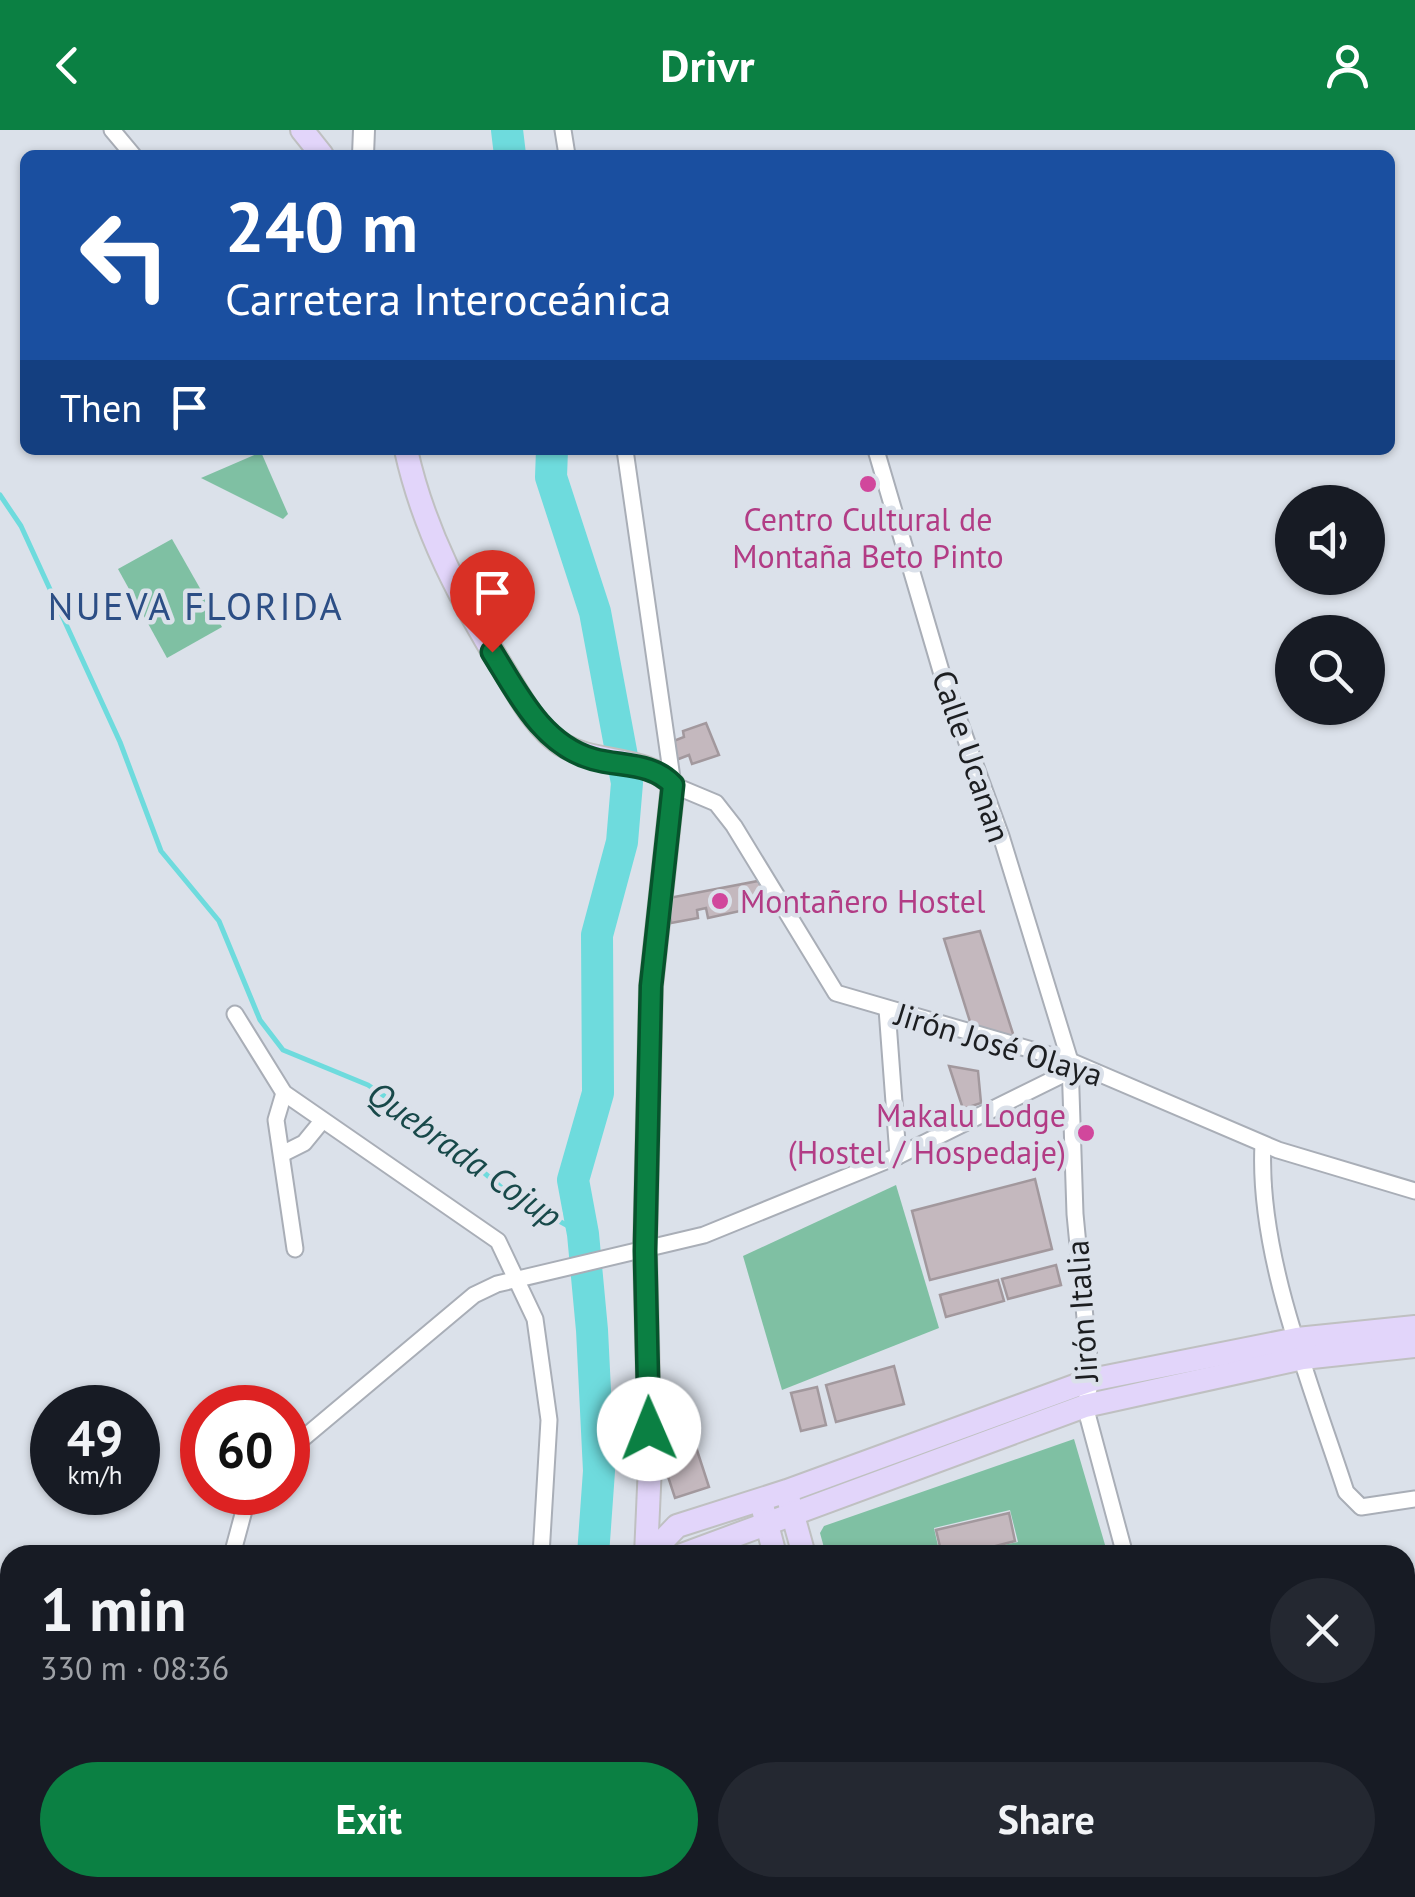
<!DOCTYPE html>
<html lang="en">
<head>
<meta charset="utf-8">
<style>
  :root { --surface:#171b24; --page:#242831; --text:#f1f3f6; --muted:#9ea1a6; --accent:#0b8043 }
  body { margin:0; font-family:"PT Sans",sans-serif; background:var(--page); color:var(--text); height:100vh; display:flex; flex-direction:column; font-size:38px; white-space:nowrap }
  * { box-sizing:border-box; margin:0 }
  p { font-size:32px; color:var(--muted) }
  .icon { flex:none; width:55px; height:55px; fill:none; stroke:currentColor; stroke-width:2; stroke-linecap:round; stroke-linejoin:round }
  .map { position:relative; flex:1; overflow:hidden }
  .sheet { position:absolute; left:0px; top:1415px; width:1415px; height:352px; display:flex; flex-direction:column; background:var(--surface); border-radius:30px 30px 0 0; box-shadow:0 2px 8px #0004 }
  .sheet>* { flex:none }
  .top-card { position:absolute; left:20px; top:20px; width:1375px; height:305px; border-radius:15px; box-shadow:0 2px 8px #0004; background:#1a4fa0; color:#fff; overflow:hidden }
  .buttons { position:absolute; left:1275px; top:355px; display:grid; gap:20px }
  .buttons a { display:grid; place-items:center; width:110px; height:110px; border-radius:50%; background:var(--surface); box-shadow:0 2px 8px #0004; font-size:50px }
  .speed { position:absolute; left:30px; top:1255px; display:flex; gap:20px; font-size:50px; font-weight:700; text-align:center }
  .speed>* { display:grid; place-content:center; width:130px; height:130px; border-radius:50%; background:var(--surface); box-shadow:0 2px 8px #0004; line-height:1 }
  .speed small { font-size:25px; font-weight:400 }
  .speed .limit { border:15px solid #d22; background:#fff; color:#111 }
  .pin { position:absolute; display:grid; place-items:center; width:85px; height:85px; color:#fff; margin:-102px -42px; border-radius:50% 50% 50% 0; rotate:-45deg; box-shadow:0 0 10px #0007 }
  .pin .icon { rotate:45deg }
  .me { position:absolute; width:110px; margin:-55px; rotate:359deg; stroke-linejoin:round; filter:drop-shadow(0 0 8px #0008) }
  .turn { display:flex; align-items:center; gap:35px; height:210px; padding:0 40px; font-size:45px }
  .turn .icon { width:130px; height:130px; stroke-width:2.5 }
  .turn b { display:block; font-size:70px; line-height:85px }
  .then { display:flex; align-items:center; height:95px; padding:0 40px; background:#0003; gap:20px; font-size:38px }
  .round { display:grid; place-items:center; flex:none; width:105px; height:105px; border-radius:52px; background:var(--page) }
  .head { display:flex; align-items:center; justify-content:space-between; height:170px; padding:0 40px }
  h1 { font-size:60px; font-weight:700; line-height:75px }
  .primary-button { display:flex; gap:20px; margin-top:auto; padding:20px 40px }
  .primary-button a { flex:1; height:115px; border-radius:60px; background:var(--accent); color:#fff; font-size:40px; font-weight:700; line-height:115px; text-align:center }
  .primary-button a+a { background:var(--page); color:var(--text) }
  header { display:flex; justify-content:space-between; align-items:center; height:130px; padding:0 40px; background:var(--accent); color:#fff; font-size:45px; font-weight:700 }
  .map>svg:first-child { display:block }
  .education { fill:#e9cfd3 }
  .green { fill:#7fc0a3 }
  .water { fill:#6edbdd }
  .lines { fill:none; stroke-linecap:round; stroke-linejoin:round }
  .stream { stroke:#6edbdd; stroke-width:5 }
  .river { stroke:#6edbdd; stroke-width:32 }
  .building { fill:#c4b8be; stroke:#a2989d; stroke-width:2.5 }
  .street-casing { stroke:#a9aeb7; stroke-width:19 }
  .secondary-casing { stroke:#a9aeb7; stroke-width:24 }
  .primary-casing { stroke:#bfc0c1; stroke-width:26 }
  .street { stroke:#fff; stroke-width:15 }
  .secondary { stroke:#fff; stroke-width:20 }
  .primary { stroke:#e2d5fa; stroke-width:22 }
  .route-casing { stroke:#07532c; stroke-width:25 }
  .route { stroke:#0b8043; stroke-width:18 }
  .hotel-dot { fill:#d1479c; stroke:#dbe1ea; stroke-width:4 }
  .labels { text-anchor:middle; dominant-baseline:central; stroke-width:9; stroke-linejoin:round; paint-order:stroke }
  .hotel-label { font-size:32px; fill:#b23c85; stroke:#dbe1ea }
  .street-label { font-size:32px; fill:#1c1e21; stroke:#dbe1ea }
  .water-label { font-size:35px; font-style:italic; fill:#18494a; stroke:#dbe1ea }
  .quarter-label { font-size:38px; letter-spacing:2.5px; fill:#2c4e85; stroke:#dbe1ea }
</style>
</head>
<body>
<header><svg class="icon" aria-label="back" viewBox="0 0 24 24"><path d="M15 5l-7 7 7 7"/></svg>Drivr<svg class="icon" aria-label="person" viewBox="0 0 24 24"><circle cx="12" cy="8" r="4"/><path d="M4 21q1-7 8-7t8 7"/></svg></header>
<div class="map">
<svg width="1415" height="1767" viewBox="0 0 1415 1767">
  <rect width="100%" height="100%" fill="#dbe1ea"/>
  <polygon class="education" points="1405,1493 1415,1511 1415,1583 1405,1586"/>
  <g class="green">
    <polygon points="261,322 288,384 283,389 201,348"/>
    <polygon points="172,409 222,497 167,528 118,439"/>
    <polygon points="896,1055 939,1198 782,1260 743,1126"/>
    <polygon points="1074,1309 1108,1425 995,1425 993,1417 1018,1412 1010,1380 934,1398 940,1425 826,1425 820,1403 824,1396"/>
  </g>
  <polygon class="water" points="230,1758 478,1758 476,1767 230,1767"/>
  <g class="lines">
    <polyline class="stream" points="0,365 21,396 120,612 161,721 219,791 260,890 283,920 368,955 433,999 509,1064 583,1104"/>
    <g class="river">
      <polyline points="507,0 510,25"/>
      <polyline points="552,320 551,347 595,482 627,653 622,712 597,805 598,963 573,1050 583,1104 592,1200 599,1341 593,1425"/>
      <polyline points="535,1767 536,1758"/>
    </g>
  </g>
  <g class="building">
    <polygon points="706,593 719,625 692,634 689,625 676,630 671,612 684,607 683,601"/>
    <polygon points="758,751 772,774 708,788 706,778 697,780 698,788 671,793 669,768"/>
    <polygon points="980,801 1015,910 972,898 944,809"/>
    <polygon points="949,936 978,941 981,973 963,979"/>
    <polygon points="1035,1049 1052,1119 930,1150 912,1081"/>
    <polygon points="1056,1135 1061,1155 1008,1169 1002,1149"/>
    <polygon points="998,1150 1004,1171 946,1187 940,1165"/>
    <polygon points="894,1236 904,1274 836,1292 826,1255"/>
    <polygon points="817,1257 826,1295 801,1301 791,1263"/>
    <polygon points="695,1314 709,1357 675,1368 659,1319"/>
    <polygon points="1009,1383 1015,1411 992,1417 994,1425 942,1425 936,1400"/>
    <polygon points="282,1758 304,1758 303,1767 269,1767 280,1765"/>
    <polygon points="965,1758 968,1767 926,1767 924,1760"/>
    <polygon points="1004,1758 1027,1758 1030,1767 997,1767 1006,1765"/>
    <polygon points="1048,1758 1068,1758 1071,1767 1051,1767"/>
    <polygon points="1084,1758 1111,1758 1113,1767 1087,1767"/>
    <polygon points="1169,1758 1202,1758 1204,1767 1168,1767"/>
  </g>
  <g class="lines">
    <g class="street-casing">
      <g id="street">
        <polyline points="112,0 133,25"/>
        <polyline points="563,0 567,25"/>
        <polyline points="625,320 673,655 716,673 734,696 836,863 1070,931 1278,1020 1415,1061"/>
        <polyline points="876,320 941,541 1001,706 1070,931 1075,1084 1091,1250 1085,1276 1125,1425"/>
        <polyline points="887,879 898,1026"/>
        <polyline points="235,884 284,963 498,1111 535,1189 549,1290 541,1425"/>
        <polyline points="284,963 276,990 295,1119"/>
        <path d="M 1263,1014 C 1257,1125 1312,1257 1346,1362 L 1361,1377 L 1415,1369"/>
        <polyline points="282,1024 304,1013 322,991"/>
        <polyline points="288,1321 474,1165 497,1154 704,1105 898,1026 1070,941"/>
        <polyline points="232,1425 249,1362"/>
        <polyline points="0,1521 10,1515"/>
        <polyline points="1214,1758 1217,1767"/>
        <polyline points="492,1767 493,1758"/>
        <polyline points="591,1767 592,1758"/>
      </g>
    </g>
    <g class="secondary-casing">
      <polyline id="secondary" points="363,25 364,0"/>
    </g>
    <g class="primary-casing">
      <g id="primary">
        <polyline points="302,0 322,25"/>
        <path d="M 406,320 C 424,402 462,472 505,542 C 520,567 536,598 561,614 C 595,635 647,626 673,655 L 651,856 L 645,1121 L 650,1335 L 646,1425"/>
        <polyline points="789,1371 804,1425"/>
        <polyline points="763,1379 775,1425"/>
        <polyline points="649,1425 677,1396 787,1361 1091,1250 1297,1209 1415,1197"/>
        <polyline points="682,1425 1085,1276 1303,1228 1415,1216"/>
        <polyline points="0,1749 10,1744"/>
        <polyline points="868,1758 871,1767"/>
        <polyline points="897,1758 900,1767"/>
        <polyline points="24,1767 41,1758"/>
      </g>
    </g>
    <use href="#street" class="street"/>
    <use href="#secondary" class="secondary"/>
    <use href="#primary" class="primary"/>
  </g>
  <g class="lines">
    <g class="route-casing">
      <path id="route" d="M 492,522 C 517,562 542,615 593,629 C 621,637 652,632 673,655 L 651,856 L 645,1121 L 649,1299"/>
    </g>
    <use href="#route" class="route"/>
  </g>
  <g class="hotel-dot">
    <circle cx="868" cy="354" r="10"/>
    <circle cx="720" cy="771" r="10"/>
    <circle cx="1086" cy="1003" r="10"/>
  </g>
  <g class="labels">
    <g class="hotel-label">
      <text x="868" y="389">Centro Cultural de<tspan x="868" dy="37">Montaña Beto Pinto</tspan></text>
      <text x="740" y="771" text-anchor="start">Montañero Hostel</text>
      <text x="1066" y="985" text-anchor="end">Makalu Lodge<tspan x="1066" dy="37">(Hostel / Hospedaje)</tspan></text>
    </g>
    <g class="street-label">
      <text transform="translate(972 626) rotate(71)">Calle Ucanan</text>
      <text transform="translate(999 914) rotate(17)">Jirón José Olaya</text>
      <text transform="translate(1081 1181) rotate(-94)">Jirón Italia</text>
    </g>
    <g class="water-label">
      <text transform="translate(465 1024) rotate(35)">Quebrada Cojup</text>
    </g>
    <g class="quarter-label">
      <text x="196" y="475">NUEVA FLORIDA</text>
    </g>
  </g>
</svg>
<div class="buttons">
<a><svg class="icon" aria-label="sound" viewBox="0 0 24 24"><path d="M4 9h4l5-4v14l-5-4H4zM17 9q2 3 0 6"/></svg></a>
<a><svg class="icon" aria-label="search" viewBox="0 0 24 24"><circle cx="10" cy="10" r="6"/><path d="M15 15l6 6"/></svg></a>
</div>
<div class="speed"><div>49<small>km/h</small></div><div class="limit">60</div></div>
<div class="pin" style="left:492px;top:522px;background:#d93025"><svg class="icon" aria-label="arrive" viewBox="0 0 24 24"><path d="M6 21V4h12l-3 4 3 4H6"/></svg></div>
<svg class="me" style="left:649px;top:1299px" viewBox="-20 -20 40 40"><circle r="19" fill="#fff"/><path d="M0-13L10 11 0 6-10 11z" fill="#0b8043"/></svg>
<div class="top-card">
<div class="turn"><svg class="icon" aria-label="left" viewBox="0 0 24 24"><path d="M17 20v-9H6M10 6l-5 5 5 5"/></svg><div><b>240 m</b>Carretera Interoceánica</div></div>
<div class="then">Then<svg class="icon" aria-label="arrive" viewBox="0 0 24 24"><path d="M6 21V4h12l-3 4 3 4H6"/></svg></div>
</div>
<section class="sheet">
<div class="head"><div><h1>1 min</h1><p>330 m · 08:36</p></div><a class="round"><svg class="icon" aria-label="close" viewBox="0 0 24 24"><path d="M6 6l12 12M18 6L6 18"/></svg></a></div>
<div class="primary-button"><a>Exit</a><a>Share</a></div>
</section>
</div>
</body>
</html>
